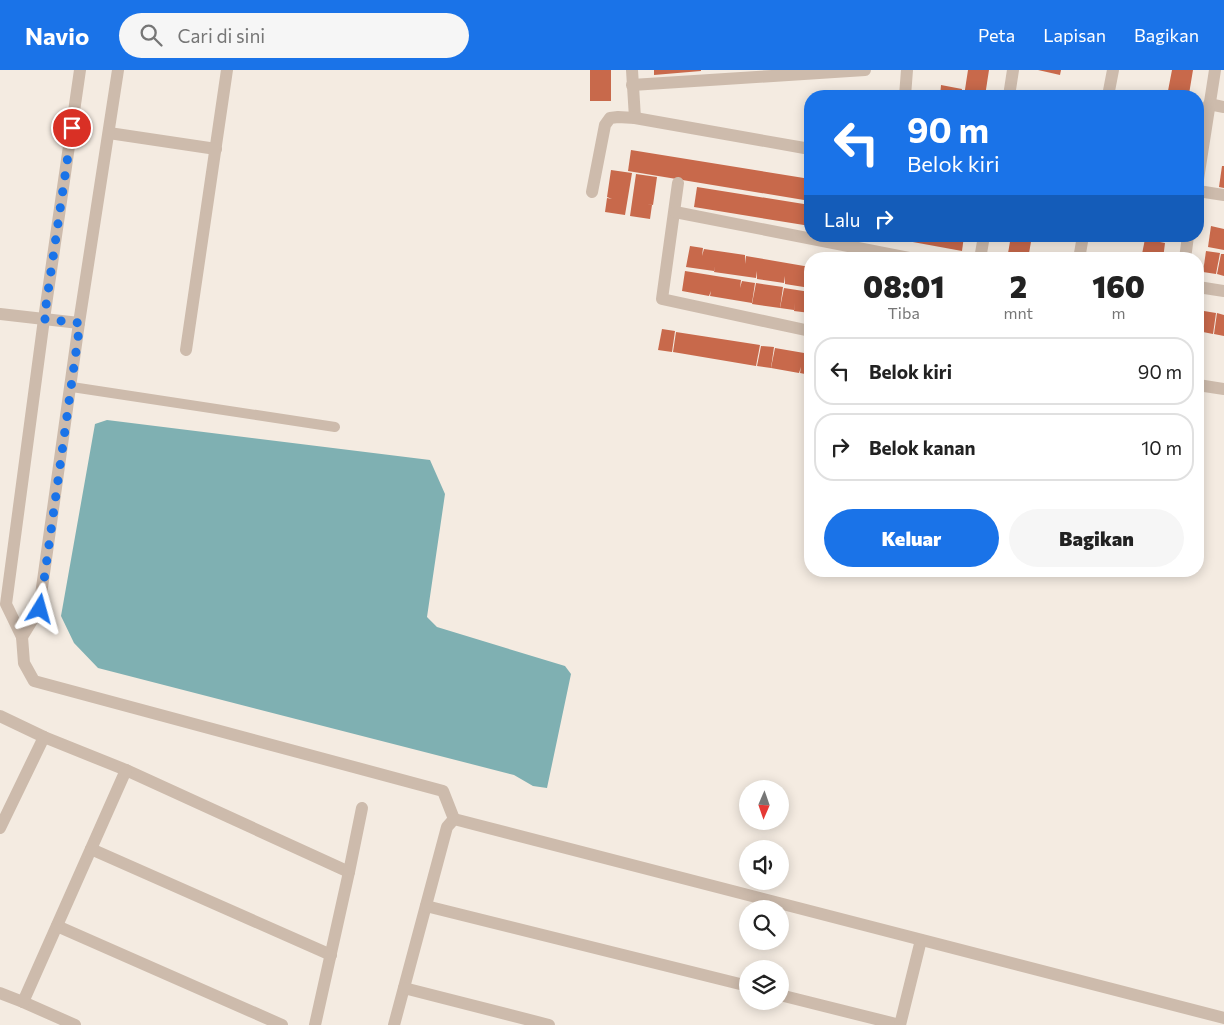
<!DOCTYPE html>
<html lang="id">
<head>
<meta charset="utf-8">
<style>
  :root { --surface:#fff; --page:#f6f6f6; --text:#222; --muted:#767676; --line:#e0e0e0; --accent:#1a73e8 }
  body { margin:0; font-family:Commissioner,sans-serif; background:var(--page); color:var(--text); height:100vh; display:flex; flex-direction:column; font-size:19px; white-space:nowrap }
  * { box-sizing:border-box; margin:0 }
  p { font-size:16px; color:var(--muted) }
  .icon { flex:none; width:28px; height:28px; fill:none; stroke:currentColor; stroke-width:2; stroke-linecap:round; stroke-linejoin:round }
  .map { position:relative; flex:1; overflow:hidden }
  .panel { position:absolute; left:804px; top:182px; width:400px; height:325px; display:flex; flex-direction:column; background:var(--surface); border-radius:20px; box-shadow:0 2px 12px #0003 }
  .panel>* { flex:none }
  .top-card { position:absolute; left:804px; top:20px; width:400px; height:152px; border-radius:20px; box-shadow:0 2px 12px #0003; background:#1a73e8; color:#fff; overflow:hidden }
  .needle { width:32px; rotate:182deg }
  .fabs { position:absolute; left:739px; top:710px; display:grid; gap:10px }
  .fabs a { display:grid; place-items:center; width:50px; height:50px; border-radius:50%; background:var(--surface); box-shadow:0 2px 12px #0003; font-size:25px }
  .pin { position:absolute; display:grid; place-items:center; width:42px; height:42px; color:#fff; margin:-21px; border:2px solid #fff; border-radius:50%; box-shadow:0 1px 5px #0007 }
  .me { position:absolute; width:55px; margin:-28px; rotate:8deg; stroke-linejoin:round; filter:drop-shadow(0 0 4px #0008) }
  .turn { display:flex; align-items:center; gap:18px; height:105px; padding:0 20px; font-size:22px }
  .turn .icon { width:65px; height:65px; stroke-width:2.5 }
  .turn b { display:block; font-size:35px; line-height:42px }
  .then { display:flex; align-items:center; height:48px; padding:0 20px; background:#0003; gap:10px; font-size:19px }
  .eta { display:flex; justify-content:space-evenly; align-items:center; height:85px; text-align:center }
  .eta b { font-size:30px; font-weight:800; line-height:35px }
  .action { display:flex; gap:10px; margin-top:auto; padding:10px 20px }
  .action a { flex:1; height:58px; border-radius:30px; background:var(--accent); color:#fff; font-size:20px; font-weight:800; line-height:58px; text-align:center }
  .action a+a { background:var(--page); color:var(--text) }
  ul { padding:0; list-style:none }
  li { display:flex; align-items:center; gap:15px; height:68px; margin:0 10px 8px; padding:0 10px; border:2px solid var(--line); border-radius:20px }
  li div { flex:1 }
  li b { display:block; font-size:19px }
  li em { font-style:normal }
  header { display:flex; align-items:center; gap:30px; box-sizing:border-box; height:70px; padding:0 25px; background:var(--accent); color:#fff }
  header strong { font-size:24px }
  nav { display:flex; gap:28px; margin-inline-start:auto; font-size:18px }
  .search { width:350px; height:45px; background:var(--page); display:flex; align-items:center; gap:12px; box-sizing:border-box; padding:0 18px; border-radius:28px; color:var(--muted); font-size:19px }
  .map>svg:first-child { display:block }
  .water { fill:#7fb0b2 }
  .building { fill:#c8694b }
  .lines { fill:none; stroke-linecap:round; stroke-linejoin:round }
  .service { stroke:#cdbbac; stroke-width:10 }
  .minor { stroke:#cdbbac; stroke-width:12 }
  .route { stroke:#1a73e8; stroke-width:9; stroke-dasharray:0 16.2 }
</style>
</head>
<body>
<header>
<strong>Navio</strong>
<div class="search"><svg class="icon" aria-label="search" viewBox="0 0 24 24"><circle cx="10" cy="10" r="6"/><path d="M15 15l6 6"/></svg>Cari di sini</div>
<nav><a>Peta</a><a>Lapisan</a><a>Bagikan</a></nav>
</header>
<div class="map">
<svg width="1224" height="955" viewBox="0 0 1224 955">
  <rect width="100%" height="100%" fill="#f4ebe1"/>
  <polygon class="water" points="107,350 430,390 445,424 427,547 437,557 565,596 571,604 547,718 533,716 514,705 98,598 74,573 61,546 95,354"/>
  <g class="building">
    <rect x="590" y="0" width="21" height="31"/>
    <polygon points="654,0 701,0 701,1 654,5"/>
    <polygon points="968,0 989,0 985,26 964,26"/>
    <polygon points="1038,0 1061,0 1060,5"/>
    <polygon points="1172,0 1193,0 1189,24 1181,24 1190,26 1167,26"/>
    <polygon points="941,15 962,19 961,26 940,26"/>
    <polygon points="631,80 810,109 810,131 628,101"/>
    <polygon points="1222,96 1224,96 1224,118 1219,117"/>
    <polygon points="611,100 632,103 625,145 605,142 607,128 612,129 607,127"/>
    <polygon points="636,104 657,107 653,135 647,134 652,135 650,149 630,146"/>
    <polygon points="697,117 810,135 810,156 694,137"/>
    <polygon points="1211,156 1224,159 1224,180 1208,177"/>
    <polygon points="880,166 964,166 962,181"/>
    <polygon points="1011,166 1032,166 1028,189 1007,189"/>
    <polygon points="1145,166 1167,166 1166,172 1145,168"/>
    <polygon points="1145,169 1165,173 1163,189 1141,189"/>
    <polygon points="690,176 703,178 702,186 704,179 745,185 745,194 746,186 810,197 810,218 785,214 785,206 784,213 757,209 757,201 756,208 714,202 715,196 714,201 686,197"/>
    <polygon points="1206,181 1220,183 1216,204 1203,202"/>
    <polygon points="1221,184 1224,184 1224,206 1217,204"/>
    <polygon points="685,201 741,210 740,218 742,211 755,213 752,233 710,226 711,221 709,226 682,221"/>
    <polygon points="756,213 783,217 780,238 752,234"/>
    <polygon points="784,218 810,222 810,243 794,241 795,233 794,240 780,238"/>
    <polygon points="1198,240 1216,243 1213,264 1198,261"/>
    <polygon points="1217,243 1224,245 1224,266 1214,264"/>
    <polygon points="662,259 675,261 672,282 658,280"/>
    <polygon points="676,262 760,275 756,296 673,282"/>
    <polygon points="761,276 774,277 771,298 757,296"/>
    <polygon points="775,278 810,284 810,305 800,303 801,297 799,303 771,298"/>
  </g>
  <g class="lines">
    <polyline class="service" points="72,317 335,357"/>
    <g class="minor">
      <polyline points="80,0 44,249 6,534 22,567 24,593 34,611 443,721 454,749 447,757 394,955"/>
      <polyline points="632,0 635,48"/>
      <polyline points="632,15 865,0"/>
      <polyline points="905,26 907,0"/>
      <polyline points="1009,26 1013,0"/>
      <polyline points="1108,26 1113,0"/>
      <polyline points="1209,34 1224,37"/>
      <polyline points="109,63 216,79"/>
      <polyline points="1198,109 1215,0"/>
      <polyline points="678,113 662,229 810,261"/>
      <polyline points="1198,121 1224,125"/>
      <polyline points="592,122 605,55 610,48 618,47 635,48 810,79"/>
      <polyline points="675,142 914,189"/>
      <polyline points="980,189 984,166"/>
      <polyline points="1079,189 1083,166"/>
      <polyline points="1185,189 1188,166"/>
      <polyline points="1198,217 1224,221"/>
      <polyline points="0,244 79,253"/>
      <polyline points="186,280 227,0"/>
      <polyline points="1198,315 1224,319"/>
      <polyline points="22,567 39,539 79,253 118,0"/>
      <polyline points="0,646 44,667"/>
      <polyline points="454,749 1224,948"/>
      <polyline points="0,758 44,667 126,700 349,802 315,955"/>
      <polyline points="91,779 331,885"/>
      <polyline points="349,802 362,738"/>
      <polyline points="426,836 748,916"/>
      <polyline points="57,856 282,955"/>
      <polyline points="404,918 549,955"/>
      <polyline points="0,923 23,932 75,955"/>
      <polyline points="780,925 900,955"/>
      <polyline points="23,932 126,700"/>
      <polyline points="900,955 921,870"/>
    </g>
  </g>
  <g class="lines">
    <polyline class="route" points="40,539 80,253 44,249 72,58"/>
  </g>
</svg>
<div class="fabs">
<a><svg class="needle" viewBox="-14 -14 28 28"><path d="M0-13l5 13h-10z" fill="#e53935"/><path d="M0 13l5-13h-10z" fill="#767676"/></svg></a>
<a><svg class="icon" aria-label="sound" viewBox="0 0 24 24"><path d="M4 9h4l5-4v14l-5-4H4zM17 9q2 3 0 6"/></svg></a>
<a><svg class="icon" aria-label="search" viewBox="0 0 24 24"><circle cx="10" cy="10" r="6"/><path d="M15 15l6 6"/></svg></a>
<a><svg class="icon" aria-label="layers" viewBox="0 0 24 24"><path d="M12 4l9 5-9 5-9-5zM3 14l9 5 9-5"/></svg></a>
</div>
<div class="pin" style="left:72px;top:58px;background:#d93025"><svg class="icon" aria-label="arrive" viewBox="0 0 24 24"><path d="M6 21V4h12l-3 4 3 4H6"/></svg></div>
<svg class="me" style="left:40px;top:539px" viewBox="-20 -20 40 40"><path d="M0-17L14 15 0 8-14 15z" fill="#1a73e8" stroke="#fff" stroke-width="4"/></svg>
<div class="top-card">
<div class="turn"><svg class="icon" aria-label="left" viewBox="0 0 24 24"><path d="M17 20v-9H6M10 6l-5 5 5 5"/></svg><div><b>90 m</b>Belok kiri</div></div>
<div class="then">Lalu<svg class="icon" aria-label="right" viewBox="0 0 24 24"><path d="M7 20v-9h11M14 6l5 5-5 5"/></svg></div>
</div>
<section class="panel">
<div class="eta">
<div><b>08:01</b><p>Tiba</p></div>
<div><b>2</b><p>mnt</p></div>
<div><b>160</b><p>m</p></div>
</div>
<ul>
<li><svg class="icon" aria-label="left" viewBox="0 0 24 24"><path d="M17 20v-9H6M10 6l-5 5 5 5"/></svg><div><b>Belok kiri</b></div><em>90 m</em></li>
<li><svg class="icon" aria-label="right" viewBox="0 0 24 24"><path d="M7 20v-9h11M14 6l5 5-5 5"/></svg><div><b>Belok kanan</b></div><em>10 m</em></li>
</ul>
<div class="action"><a>Keluar</a><a>Bagikan</a></div>
</section>
</div>
</body>
</html>
